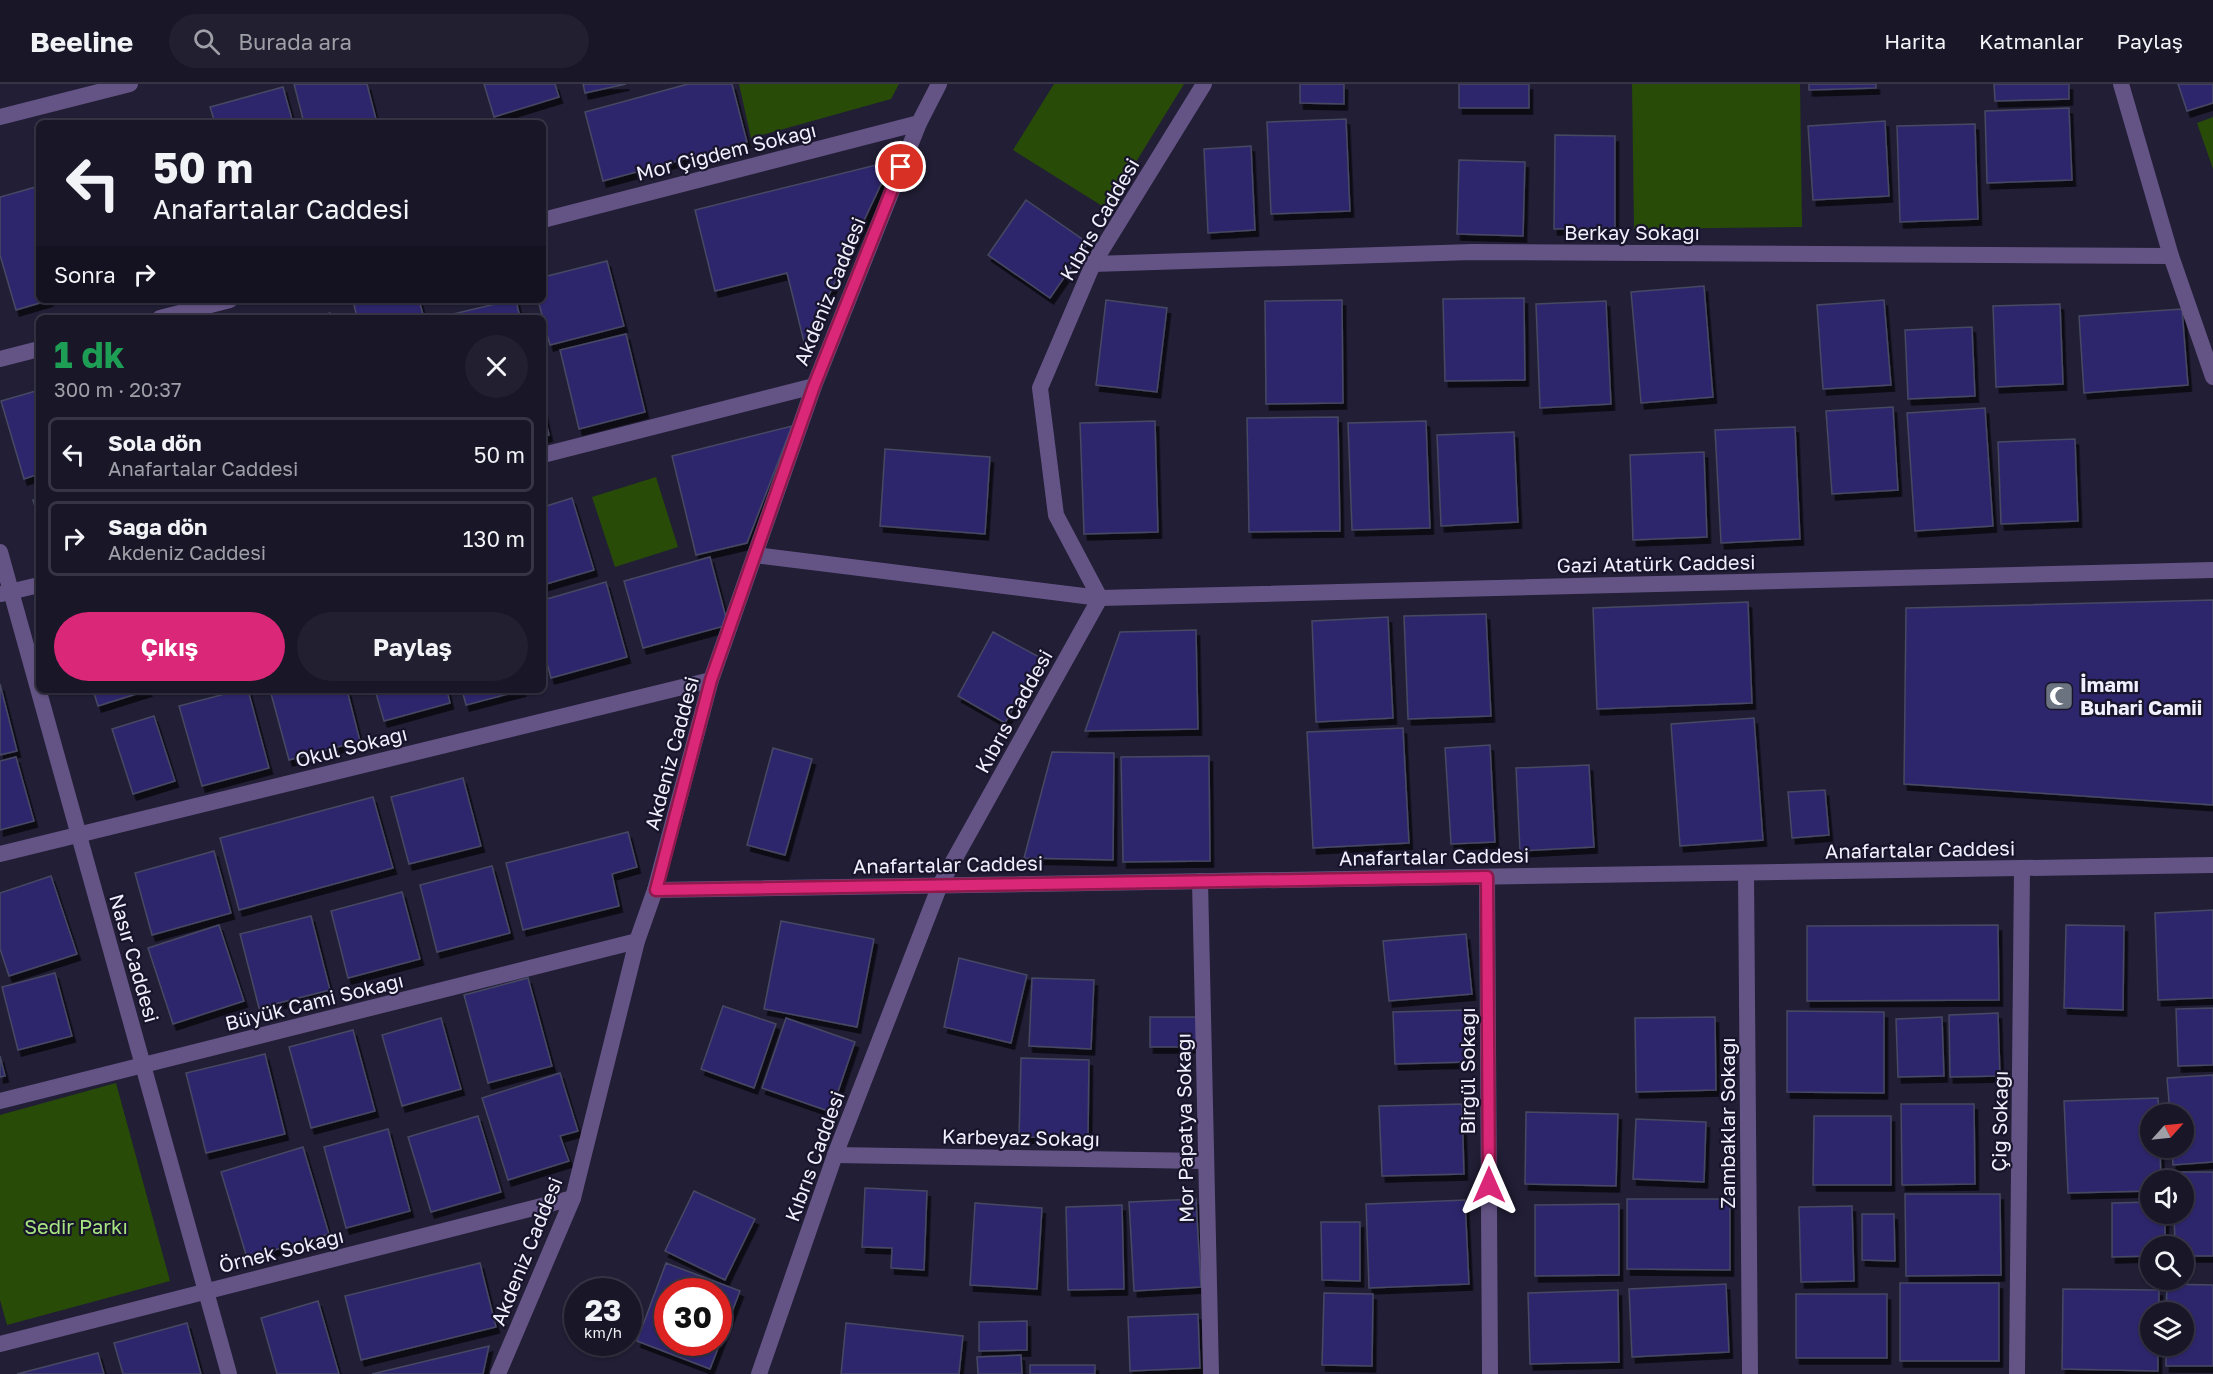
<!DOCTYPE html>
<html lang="tr">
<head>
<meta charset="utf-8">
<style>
  :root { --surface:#191628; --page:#221f30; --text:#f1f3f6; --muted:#9f9fa8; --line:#373545; --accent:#db2777 }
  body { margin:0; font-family:"Golos Text",sans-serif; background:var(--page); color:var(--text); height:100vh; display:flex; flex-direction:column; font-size:22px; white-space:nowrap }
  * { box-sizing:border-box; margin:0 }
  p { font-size:20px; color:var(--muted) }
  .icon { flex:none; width:33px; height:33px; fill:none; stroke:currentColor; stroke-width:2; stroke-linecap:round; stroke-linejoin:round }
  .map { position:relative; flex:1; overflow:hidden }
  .panel { position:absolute; left:36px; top:231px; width:510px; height:378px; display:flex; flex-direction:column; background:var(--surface); border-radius:9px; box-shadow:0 2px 4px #0004,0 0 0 2px var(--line) }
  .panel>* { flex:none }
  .top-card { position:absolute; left:36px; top:36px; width:510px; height:183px; border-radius:9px; box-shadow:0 2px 4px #0004,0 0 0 2px var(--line); background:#191628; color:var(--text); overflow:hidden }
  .needle { width:39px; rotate:63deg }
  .buttons { position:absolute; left:2140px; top:1020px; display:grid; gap:12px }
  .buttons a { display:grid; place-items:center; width:54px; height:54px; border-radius:50%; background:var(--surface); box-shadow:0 2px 4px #0004,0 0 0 2px var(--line); font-size:30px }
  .speed { position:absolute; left:564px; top:1194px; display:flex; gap:12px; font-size:30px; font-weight:700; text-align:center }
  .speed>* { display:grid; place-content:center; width:78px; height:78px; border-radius:50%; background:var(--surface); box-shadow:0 2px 4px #0004,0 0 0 2px var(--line); line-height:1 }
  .speed small { font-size:15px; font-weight:400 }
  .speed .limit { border:9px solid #d22; background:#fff; color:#111 }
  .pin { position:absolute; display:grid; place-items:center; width:51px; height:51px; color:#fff; margin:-26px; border:3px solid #fff; border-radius:50%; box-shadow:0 2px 6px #0007 }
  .me { position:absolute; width:66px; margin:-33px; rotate:0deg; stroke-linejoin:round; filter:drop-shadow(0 0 4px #0008) }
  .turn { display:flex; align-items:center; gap:21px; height:126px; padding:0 18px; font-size:27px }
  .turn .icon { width:78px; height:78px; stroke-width:2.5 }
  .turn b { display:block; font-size:42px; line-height:51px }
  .then { display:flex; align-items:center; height:57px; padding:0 18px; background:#0003; gap:12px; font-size:22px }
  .round { display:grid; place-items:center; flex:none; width:63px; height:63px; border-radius:32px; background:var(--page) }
  .overview { display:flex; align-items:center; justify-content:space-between; height:102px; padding:0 18px }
  h1 { font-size:36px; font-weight:700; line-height:45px; color:#1e9e55 }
  .primary-button { display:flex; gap:12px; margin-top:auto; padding:12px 18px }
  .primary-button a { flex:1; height:69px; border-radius:36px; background:var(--accent); color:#fff; font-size:24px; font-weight:700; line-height:69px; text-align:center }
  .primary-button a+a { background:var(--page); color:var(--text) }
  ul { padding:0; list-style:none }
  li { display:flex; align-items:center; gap:18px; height:75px; margin:0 12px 9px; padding:0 6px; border:3px solid var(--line); border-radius:9px }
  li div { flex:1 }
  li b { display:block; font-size:22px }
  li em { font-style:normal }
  header { display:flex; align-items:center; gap:36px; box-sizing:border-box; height:84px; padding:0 30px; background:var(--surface); border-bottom:2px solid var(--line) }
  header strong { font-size:28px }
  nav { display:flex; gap:33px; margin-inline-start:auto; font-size:21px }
  .search { width:420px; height:54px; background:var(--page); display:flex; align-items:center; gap:15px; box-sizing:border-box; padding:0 21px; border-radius:33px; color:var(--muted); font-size:22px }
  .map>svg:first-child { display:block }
  .green { fill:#284b08 }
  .building { fill:#2f286d; stroke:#464862; stroke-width:1.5; fill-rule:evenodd; filter:url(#shadow) }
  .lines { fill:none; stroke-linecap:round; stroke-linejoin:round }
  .minor { stroke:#645485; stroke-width:16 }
  .tertiary { stroke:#645485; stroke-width:16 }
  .route-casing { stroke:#8e194d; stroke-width:15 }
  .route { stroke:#db2777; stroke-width:10 }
  .labels { text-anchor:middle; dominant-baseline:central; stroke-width:4.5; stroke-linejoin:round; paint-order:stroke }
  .street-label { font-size:20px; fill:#f0effd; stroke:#18142b }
  .poi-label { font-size:20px; font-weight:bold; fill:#f0effd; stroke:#18142b; text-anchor:start }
  .park-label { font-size:20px; fill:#a7e581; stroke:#18142b }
</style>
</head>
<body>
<header>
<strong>Beeline</strong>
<div class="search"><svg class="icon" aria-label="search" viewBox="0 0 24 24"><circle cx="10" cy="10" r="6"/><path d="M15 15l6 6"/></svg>Burada ara</div>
<nav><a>Harita</a><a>Katmanlar</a><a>Paylaş</a></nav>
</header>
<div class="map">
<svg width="2213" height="1290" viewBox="0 0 2213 1290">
  <defs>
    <filter id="shadow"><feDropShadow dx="3.5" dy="6" stdDeviation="0" flood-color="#0009"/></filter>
  </defs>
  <rect width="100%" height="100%" fill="#211e35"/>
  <g class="green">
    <polygon points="739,0 899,0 891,15 751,54"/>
    <polygon points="1054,0 1184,0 1107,125 1013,66"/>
    <polygon points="1632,0 1800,0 1802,143 1634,145"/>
    <polygon points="2213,33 2213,85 2197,39"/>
    <polygon points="656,393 678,463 615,483 592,413"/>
    <polygon points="116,999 170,1197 7,1241 0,1216 0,1031"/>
  </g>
  <g class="building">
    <polygon points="294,0 367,0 377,39 304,39"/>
    <polygon points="484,0 555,0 559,13 494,33"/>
    <polygon points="583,0 626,0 585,9"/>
    <polygon points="688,0 732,0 747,58 603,97 585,28"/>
    <polygon points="1300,0 1344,0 1344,20 1300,19"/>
    <rect x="1459" y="0" width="70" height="24"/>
    <polygon points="1809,0 1876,0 1876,4 1809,6"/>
    <polygon points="1994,0 2069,0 2069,15 1995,17"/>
    <polygon points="2178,0 2213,0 2213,19 2187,27"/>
    <polygon points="283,3 293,39 215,39 210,23"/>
    <polygon points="2069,24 2072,96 1987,99 1985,27"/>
    <polygon points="1346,35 1350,127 1271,130 1267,38"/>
    <polygon points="1885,37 1889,112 1813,116 1808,42"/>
    <polygon points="1975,40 1978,135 1900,138 1897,42"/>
    <polygon points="1555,51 1615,52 1615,144 1554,145"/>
    <polygon points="1251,62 1255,146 1208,149 1204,65"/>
    <polygon points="1459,76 1525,78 1523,152 1457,150"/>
    <polygon points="892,77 805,262 787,189 715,207 695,126"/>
    <polygon points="39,102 39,216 50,216 16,226 0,171 0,113"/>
    <polygon points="1026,116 1088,159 1050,214 988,171"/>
    <polygon points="607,177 624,242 550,261 538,216 543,216 543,193"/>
    <polygon points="1704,202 1713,313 1641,319 1631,208"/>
    <polygon points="1524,214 1525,296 1445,297 1443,215"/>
    <polygon points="373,216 419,216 424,234 357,234 354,221"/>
    <polygon points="512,216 516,216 520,234 454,234 453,230"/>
    <polygon points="1106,216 1167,224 1157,308 1096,301"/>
    <polygon points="1342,216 1343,319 1266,320 1265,217"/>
    <polygon points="1884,216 1891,301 1823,305 1817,221"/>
    <polygon points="1606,217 1611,320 1540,324 1536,220"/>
    <polygon points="2060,220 2063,300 1996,303 1993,222"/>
    <polygon points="2182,225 2188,301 2084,309 2079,232"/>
    <polygon points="330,229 331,234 311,234"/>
    <polygon points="1972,243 1975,312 1908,315 1905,246"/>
    <polygon points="626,250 645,328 579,345 560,266"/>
    <polygon points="39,306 39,390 24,395 1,317"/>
    <polygon points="1893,323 1898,406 1832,410 1826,327"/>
    <polygon points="1985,324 1993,442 1915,447 1907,329"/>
    <polygon points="543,325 549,351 543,353"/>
    <polygon points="1338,333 1340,447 1249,448 1247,334"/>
    <polygon points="1155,337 1158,448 1084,450 1080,339"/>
    <polygon points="1426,337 1430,444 1352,446 1348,339"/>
    <polygon points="792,342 747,459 696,471 672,372"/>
    <polygon points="1795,343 1800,455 1721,459 1715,346"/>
    <polygon points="1514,348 1518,438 1441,442 1437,351"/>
    <polygon points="2075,355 2078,437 2001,440 1998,358"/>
    <polygon points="885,365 990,373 985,450 880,442"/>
    <polygon points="1704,368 1707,453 1633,456 1630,371"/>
    <polygon points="39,414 39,436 33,416"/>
    <polygon points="572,414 594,486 543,501 543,423"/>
    <polygon points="710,473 728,541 643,564 624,497"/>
    <polygon points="606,498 627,573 551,594 543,564 543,516"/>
    <polygon points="2213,516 2213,721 1904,700 1906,524"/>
    <polygon points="1748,518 1752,619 1597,625 1593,524"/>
    <polygon points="1486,530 1491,632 1408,635 1404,532"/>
    <polygon points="1388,533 1393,634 1316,638 1312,537"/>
    <polygon points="1196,546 1198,645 1085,647 1120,548"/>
    <polygon points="993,548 1041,574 1005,639 958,612"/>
    <polygon points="0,600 17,667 0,671"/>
    <polygon points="93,606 149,606 98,622"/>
    <polygon points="240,606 248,606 269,684 202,702 179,622"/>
    <polygon points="270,606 347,606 360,657 289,676"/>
    <polygon points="375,606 447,606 450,619 384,637"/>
    <polygon points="462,606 523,606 466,621"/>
    <polygon points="154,632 175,697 133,710 112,645"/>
    <polygon points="1754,634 1763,756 1680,762 1671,640"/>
    <polygon points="1403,644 1409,759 1313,764 1307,648"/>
    <polygon points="1490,661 1495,758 1451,760 1445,664"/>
    <polygon points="773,664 812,675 785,771 747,761"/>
    <polygon points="1052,668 1114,669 1113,776 1024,774"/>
    <polygon points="1209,672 1210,777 1123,778 1121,673"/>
    <polygon points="16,673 34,737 0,746 0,677"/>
    <polygon points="1589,681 1594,763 1520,767 1516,684"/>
    <polygon points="463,694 481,762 409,780 391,713"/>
    <polygon points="1825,706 1829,751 1792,754 1788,708"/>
    <polygon points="373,713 393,784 239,826 220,754"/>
    <polygon points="628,748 637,783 612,790 619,822 523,846 506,779"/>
    <polygon points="214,767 231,829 152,851 135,789"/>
    <polygon points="492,782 510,849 437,868 420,801"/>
    <polygon points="51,792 77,870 9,892 0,865 0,809"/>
    <polygon points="402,808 420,875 348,894 331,827"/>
    <polygon points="2213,826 2213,914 2158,916 2155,829"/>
    <polygon points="311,832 330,906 259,924 240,850"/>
    <polygon points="781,837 874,855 857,943 764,925"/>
    <polygon points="219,841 244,917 173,940 148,864"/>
    <polygon points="1998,841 1999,916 1807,917 1807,842"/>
    <polygon points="2066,841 2124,842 2123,926 2064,924"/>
    <polygon points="1466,850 1472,910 1389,917 1383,857"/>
    <polygon points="959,874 1027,891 1011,959 944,943"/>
    <polygon points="55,889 72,952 18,966 2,903"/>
    <polygon points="528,894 552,982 488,999 464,911"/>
    <polygon points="1032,894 1094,896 1091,965 1029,962"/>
    <polygon points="723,922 776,940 754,1004 701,985"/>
    <polygon points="2213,924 2213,981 2178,982 2176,925"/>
    <polygon points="1466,926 1468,978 1395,980 1393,928"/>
    <polygon points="1787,927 1884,928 1884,1009 1787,1008"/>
    <polygon points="1998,929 2000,992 1950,993 1949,931"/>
    <rect x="1150" y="933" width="48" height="30"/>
    <polygon points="1715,933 1716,1006 1636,1008 1635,934"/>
    <polygon points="1942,933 1944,992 1898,993 1896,935"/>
    <polygon points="441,934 461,1005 402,1022 382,951"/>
    <polygon points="786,934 855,958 831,1028 762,1004"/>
    <polygon points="353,946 375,1027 311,1044 289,963"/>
    <polygon points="265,970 285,1050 206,1069 186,989"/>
    <polygon points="0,972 5,992 0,993"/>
    <polygon points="1021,974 1089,976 1088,1054 1019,1053"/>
    <polygon points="560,989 578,1047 560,1052 569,1077 508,1096 482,1014"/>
    <polygon points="2213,991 2213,1078 2173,1081 2172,1064 2184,1064 2184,1030 2170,1030 2167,994"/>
    <polygon points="2158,1014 2159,1030 2151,1030 2151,1064 2160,1064 2161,1096 2151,1096 2151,1107 2068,1109 2064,1017"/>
    <polygon points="1462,1020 1464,1090 1382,1092 1379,1022"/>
    <polygon points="1901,1020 1974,1020 1975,1100 1902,1101"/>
    <polygon points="1526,1028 1618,1030 1616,1102 1525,1100"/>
    <polygon points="478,1032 501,1108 431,1128 408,1053"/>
    <polygon points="1814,1032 1891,1032 1891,1101 1813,1101"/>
    <polygon points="1636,1035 1706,1038 1704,1098 1633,1095"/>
    <polygon points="388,1045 410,1127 346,1144 324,1063"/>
    <polygon points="303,1063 329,1150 247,1174 221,1088"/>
    <polygon points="2174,1088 2213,1088 2213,1172 2184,1172 2184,1162 2175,1162 2174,1130 2184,1130 2184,1096 2174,1096"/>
    <polygon points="865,1104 927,1107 924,1186 891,1184 892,1164 862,1163"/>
    <polygon points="694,1107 755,1135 725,1196 665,1167"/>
    <polygon points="1905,1110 2000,1110 2001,1191 1906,1192"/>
    <polygon points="1196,1115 1201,1203 1134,1207 1129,1118"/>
    <polygon points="1627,1115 1730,1115 1730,1186 1627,1185"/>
    <polygon points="1465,1116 1469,1200 1369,1204 1366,1120"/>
    <polygon points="2151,1118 2151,1130 2165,1130 2165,1162 2151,1162 2151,1172 2112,1173 2112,1119"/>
    <polygon points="975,1119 1042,1124 1037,1205 970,1201"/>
    <polygon points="1619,1120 1619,1191 1535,1192 1535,1121"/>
    <polygon points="1122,1121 1124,1205 1068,1206 1066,1123"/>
    <polygon points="1852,1122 1854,1197 1801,1198 1799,1123"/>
    <polygon points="1862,1130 1894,1130 1895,1177 1862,1176"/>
    <polygon points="1321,1138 1360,1138 1360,1197 1322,1196"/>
    <polygon points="480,1179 496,1243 361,1276 345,1212"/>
    <path d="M 666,1179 L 740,1207 L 710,1285 L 637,1257 ZM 668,1208 L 718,1208 L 718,1258 L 668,1258 Z"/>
    <rect x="1900" y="1199" width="99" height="78"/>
    <polygon points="1726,1200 1729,1268 1632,1273 1629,1205"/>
    <polygon points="2167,1200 2213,1201 2213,1282 2166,1282 2166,1262 2184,1262 2184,1228 2166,1228"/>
    <polygon points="2063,1205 2159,1206 2159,1228 2151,1228 2151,1262 2158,1262 2158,1287 2062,1285"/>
    <polygon points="1618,1206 1619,1278 1530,1280 1528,1209"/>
    <polygon points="1324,1209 1373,1210 1372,1282 1322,1281"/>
    <rect x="1796" y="1210" width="91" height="64"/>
    <polygon points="318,1217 339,1290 277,1290 261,1234"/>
    <polygon points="1198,1230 1200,1284 1130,1287 1128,1233"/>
    <polygon points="1027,1237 1027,1266 979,1267 979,1238"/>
    <polygon points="187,1239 201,1290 123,1290 114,1259"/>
    <polygon points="846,1239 963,1252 959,1290 841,1290"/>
    <polygon points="489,1262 483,1290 372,1290"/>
    <polygon points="98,1269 104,1290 17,1290"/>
    <polygon points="1021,1271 1022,1290 978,1290 977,1273"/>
    <rect x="1030" y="1281" width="65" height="9"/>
  </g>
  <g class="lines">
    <g class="minor">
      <polyline points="2121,0 2171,172 2213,293"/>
      <polyline points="0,33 130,0"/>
      <polyline points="543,136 919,39"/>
      <polyline points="1093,180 1472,168 2171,172"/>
      <polyline points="160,234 230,216"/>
      <polyline points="0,275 39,265"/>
      <polyline points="543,371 814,302"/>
      <polyline points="0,468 229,1290"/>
      <polyline points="755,471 1100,514 2213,486"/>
      <polyline points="1,510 39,501"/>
      <polyline points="0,770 711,596"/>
      <polyline points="1746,789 1750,1290"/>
      <polyline points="1487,793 1490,1290"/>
      <polyline points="1200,797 1211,1290"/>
      <polyline points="655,806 2213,781"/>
      <polyline points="0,1017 637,857"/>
      <polyline points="835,1071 1206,1077"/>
      <polyline points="0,1260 573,1114"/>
      <polyline points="759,1290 835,1071 940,801 1100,514 1056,431 1040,304 1093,180 1204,0"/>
      <polyline points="2017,1290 2022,784"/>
    </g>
    <polyline class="tertiary" points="498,1290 573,1114 637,857 655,806 711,596 814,302 919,39 939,0"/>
  </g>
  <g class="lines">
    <g class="route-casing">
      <polyline id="route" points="901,83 814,302 711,596 656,806 1487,793 1489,1101"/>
    </g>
    <use href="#route" class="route"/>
  </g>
  <defs>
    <g id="mosque-square" transform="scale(1.5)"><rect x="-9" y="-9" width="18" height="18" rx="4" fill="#6b7280" stroke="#18142b"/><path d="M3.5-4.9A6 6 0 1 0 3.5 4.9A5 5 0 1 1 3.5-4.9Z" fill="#fff"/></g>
  </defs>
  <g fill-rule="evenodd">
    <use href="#mosque-square" x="2059" y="612"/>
  </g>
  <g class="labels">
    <g class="street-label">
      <text transform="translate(726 67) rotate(-14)">Mor Çiğdem Sokağı</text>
      <text transform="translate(1099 135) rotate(-60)">Kıbrıs Caddesi</text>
      <text x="1632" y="148">Berkay Sokağı</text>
      <text transform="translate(829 207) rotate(-68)">Akdeniz Caddesi</text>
      <text transform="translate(1656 479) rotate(-1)">Gazi Atatürk Caddesi</text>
      <text transform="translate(1013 627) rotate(-61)">Kıbrıs Caddesi</text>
      <text transform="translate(351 662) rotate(-14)">Okul Sokağı</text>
      <text transform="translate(671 669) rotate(-75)">Akdeniz Caddesi</text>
      <text transform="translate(1920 765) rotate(-1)">Anafartalar Caddesi</text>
      <text transform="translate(1434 772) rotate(-1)">Anafartalar Caddesi</text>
      <text transform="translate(948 780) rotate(-1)">Anafartalar Caddesi</text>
      <text transform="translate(135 874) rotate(74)">Nasır Caddesi</text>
      <text transform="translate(314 917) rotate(-14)">Büyük Cami Sokağı</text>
      <text transform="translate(1467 987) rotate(-90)">Birgül Sokağı</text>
      <text transform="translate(1999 1037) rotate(-89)">Çiğ Sokağı</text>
      <text transform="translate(1727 1039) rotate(-90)">Zambaklar Sokağı</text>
      <text transform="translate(1184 1044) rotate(-91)">Mor Papatya Sokağı</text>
      <text transform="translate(1021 1053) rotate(1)">Karbeyaz Sokağı</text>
      <text transform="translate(814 1072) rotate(-70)">Kıbrıs Caddesi</text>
      <text transform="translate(281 1166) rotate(-14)">Örnek Sokağı</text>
      <text transform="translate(526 1167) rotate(-68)">Akdeniz Caddesi</text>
    </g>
    <g class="poi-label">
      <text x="2080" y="600">İmamı<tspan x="2080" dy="23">Buhari Camii</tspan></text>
    </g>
    <g class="park-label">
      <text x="76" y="1142">Sedir Parkı</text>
    </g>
  </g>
</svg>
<div class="buttons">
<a><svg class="needle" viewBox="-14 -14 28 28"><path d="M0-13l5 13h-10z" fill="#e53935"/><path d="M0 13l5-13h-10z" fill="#9f9fa8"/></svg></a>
<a><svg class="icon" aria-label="sound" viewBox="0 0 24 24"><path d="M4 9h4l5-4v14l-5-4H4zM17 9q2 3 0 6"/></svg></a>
<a><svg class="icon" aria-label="search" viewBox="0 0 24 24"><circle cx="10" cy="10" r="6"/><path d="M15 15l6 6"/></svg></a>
<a><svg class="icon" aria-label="layers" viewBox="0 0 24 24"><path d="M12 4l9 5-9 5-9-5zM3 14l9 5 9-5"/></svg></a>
</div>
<div class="speed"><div>23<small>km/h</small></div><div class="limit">30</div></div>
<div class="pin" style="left:901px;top:83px;background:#d93025"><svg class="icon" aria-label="arrive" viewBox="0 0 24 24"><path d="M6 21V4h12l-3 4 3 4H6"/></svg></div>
<svg class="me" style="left:1489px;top:1101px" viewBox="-20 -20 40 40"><path d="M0-17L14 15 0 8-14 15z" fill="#db2777" stroke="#fff" stroke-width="4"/></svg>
<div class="top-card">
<div class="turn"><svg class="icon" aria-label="left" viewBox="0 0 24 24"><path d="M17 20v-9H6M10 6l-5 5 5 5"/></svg><div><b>50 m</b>Anafartalar Caddesi</div></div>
<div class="then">Sonra<svg class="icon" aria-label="right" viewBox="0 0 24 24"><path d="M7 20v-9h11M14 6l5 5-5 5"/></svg></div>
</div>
<section class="panel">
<div class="overview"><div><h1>1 dk</h1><p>300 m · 20:37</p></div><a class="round"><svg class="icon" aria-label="close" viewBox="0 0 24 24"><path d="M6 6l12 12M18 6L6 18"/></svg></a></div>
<ul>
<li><svg class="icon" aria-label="left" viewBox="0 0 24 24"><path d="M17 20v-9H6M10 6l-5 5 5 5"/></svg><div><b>Sola dön</b><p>Anafartalar Caddesi</p></div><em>50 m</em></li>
<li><svg class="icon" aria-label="right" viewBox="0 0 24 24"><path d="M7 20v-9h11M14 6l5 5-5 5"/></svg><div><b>Sağa dön</b><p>Akdeniz Caddesi</p></div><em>130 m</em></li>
</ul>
<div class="primary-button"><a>Çıkış</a><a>Paylaş</a></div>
</section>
</div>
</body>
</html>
